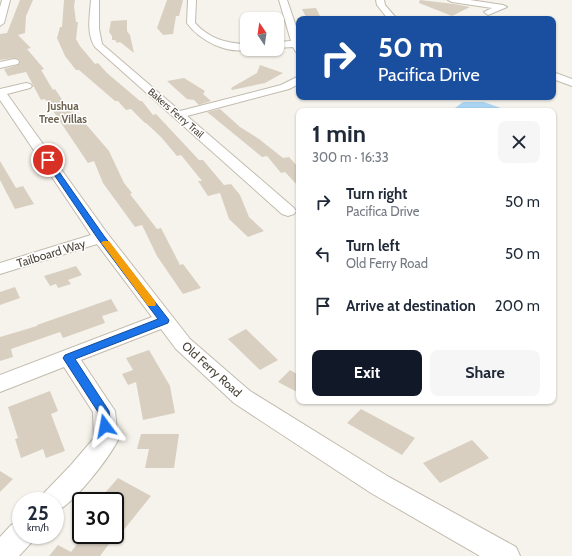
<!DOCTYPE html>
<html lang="en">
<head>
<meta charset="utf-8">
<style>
  :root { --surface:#fff; --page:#f6f6f7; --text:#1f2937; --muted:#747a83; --accent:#111827 }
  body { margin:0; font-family:Cabin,sans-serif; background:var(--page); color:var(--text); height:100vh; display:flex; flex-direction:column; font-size:15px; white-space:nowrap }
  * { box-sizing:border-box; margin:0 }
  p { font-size:13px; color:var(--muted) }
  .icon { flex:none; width:22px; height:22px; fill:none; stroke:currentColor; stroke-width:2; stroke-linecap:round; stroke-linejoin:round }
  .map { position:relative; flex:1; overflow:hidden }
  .details { position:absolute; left:296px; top:108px; width:260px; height:296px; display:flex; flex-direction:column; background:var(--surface); border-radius:8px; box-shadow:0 1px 3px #0004 }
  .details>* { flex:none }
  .guide { position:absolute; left:296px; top:16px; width:260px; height:84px; border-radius:8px; box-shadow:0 1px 3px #0004; background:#1a4fa0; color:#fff; overflow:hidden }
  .needle { width:26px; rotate:347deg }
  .controls { position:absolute; left:240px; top:12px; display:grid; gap:8px }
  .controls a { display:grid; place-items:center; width:44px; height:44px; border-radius:8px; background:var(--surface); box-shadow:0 1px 3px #0004; font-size:20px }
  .speed { position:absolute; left:12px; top:492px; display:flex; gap:8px; font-size:20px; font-weight:700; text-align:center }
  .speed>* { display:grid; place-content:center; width:52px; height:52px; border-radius:50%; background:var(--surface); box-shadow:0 1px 3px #0004; line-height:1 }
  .speed small { font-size:10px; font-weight:400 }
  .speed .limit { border:2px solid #111; border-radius:6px; background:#fff; color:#111 }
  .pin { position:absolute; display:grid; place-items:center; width:34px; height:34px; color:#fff; margin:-17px; border:2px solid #fff; border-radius:50%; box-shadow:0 1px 4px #0007 }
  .me { position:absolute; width:44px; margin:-22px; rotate:347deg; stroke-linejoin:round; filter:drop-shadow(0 0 3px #0008) }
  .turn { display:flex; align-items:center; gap:14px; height:84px; padding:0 16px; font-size:18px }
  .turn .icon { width:52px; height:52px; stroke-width:2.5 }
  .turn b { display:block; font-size:28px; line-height:34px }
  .round { display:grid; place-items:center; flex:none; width:42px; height:42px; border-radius:8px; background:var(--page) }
  .headline { display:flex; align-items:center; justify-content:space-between; height:68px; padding:0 16px }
  h1 { font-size:24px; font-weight:800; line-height:30px }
  .cta { display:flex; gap:8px; margin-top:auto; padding:8px 16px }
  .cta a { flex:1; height:46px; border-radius:8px; background:var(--accent); color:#fff; font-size:16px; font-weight:800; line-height:46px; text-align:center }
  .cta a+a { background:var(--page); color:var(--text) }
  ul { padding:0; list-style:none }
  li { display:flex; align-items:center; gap:12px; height:52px; padding:0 16px }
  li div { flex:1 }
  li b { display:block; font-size:15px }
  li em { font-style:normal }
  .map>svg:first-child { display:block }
  .water { fill:#a9d4f2 }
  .building { fill:#d8cfc1 }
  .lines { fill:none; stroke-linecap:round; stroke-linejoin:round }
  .minor-casing { stroke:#c2bbae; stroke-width:2 }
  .minor { fill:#fff; fill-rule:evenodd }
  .route { fill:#1a73e8; stroke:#114b97 }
  .slow { fill:#f59e0b }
  .labels { text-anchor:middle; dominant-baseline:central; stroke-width:3; stroke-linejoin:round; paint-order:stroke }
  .far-street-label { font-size:10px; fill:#4b4439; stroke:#fff }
  .far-neighbourhood-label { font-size:11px; font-weight:bold; fill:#6e6250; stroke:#fff }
  .street-label { font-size:12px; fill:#4b4439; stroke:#fff }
</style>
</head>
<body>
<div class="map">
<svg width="572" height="556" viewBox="0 0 572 556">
  <rect width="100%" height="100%" fill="#f6f3ec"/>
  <polygon class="water" points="463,102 484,102 509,111 451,111"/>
  <g class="building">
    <polygon points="20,0 33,0 26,16 25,33 18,35 31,48 27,49 44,69 41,70 53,90 55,89 69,110 72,110 81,122 84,122 109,151 124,183 132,193 130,194 157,229 161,228 180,265 183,264 201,288 183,294 157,256 142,225 135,227 103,183 94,161 88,163 45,99 41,100 26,72 8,76 4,69 18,65 20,63 19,59 14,58 0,60 0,34 7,33"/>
    <polygon points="64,0 75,0 74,6 76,22 78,22 76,39 80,46 95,64 98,63 107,73 140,101 142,101 153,115 156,114 199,160 203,160 224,185 231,184 240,195 249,217 264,231 248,237 229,219 220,193 208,196 198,181 202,181 181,155 177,156 161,137 146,123 145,123 131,109 126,110 118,101 115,101 79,70 76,70 65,56 57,38 60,27 62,27"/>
    <polygon points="167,0 183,0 179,16 176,16 173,34 163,35 157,28"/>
    <polygon points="420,0 454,4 470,7 452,16 419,3"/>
    <polygon points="316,8 321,18 307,19 302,9"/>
    <polygon points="127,20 127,31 130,35 134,53 120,42 117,43 115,40 112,40 112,36 109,32 111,21"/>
    <polygon points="260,65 283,73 265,83 232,90 231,88 257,73"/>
    <polygon points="184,78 205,91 203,94 211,101 199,105 194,100 187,99 167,81"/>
    <polygon points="220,109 240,127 259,139 283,158 289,157 299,168 299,187 285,172 281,173 267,156 262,157 207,112"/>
    <polygon points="0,161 16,188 23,186 34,204 15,209 0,180"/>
    <polygon points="76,266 82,275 68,280 71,284 58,288 56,284 50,286 44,276"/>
    <polygon points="15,287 20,298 0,305 0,292"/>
    <polygon points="111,299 118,311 102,316 105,323 63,338 60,332 11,349 13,357 0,361 0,337 37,326 37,325"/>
    <polygon points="246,329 278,360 260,370 228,339"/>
    <polygon points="149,350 170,386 175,413 143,420 136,382 128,385 122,374 133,370 126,358"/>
    <polygon points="290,370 299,375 299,393 278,382"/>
    <polygon points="50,391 58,411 51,414 65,451 46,458 43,449 21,458 15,439 18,438 8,407"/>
    <polygon points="361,409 415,438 402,455 347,423"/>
    <polygon points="141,434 179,434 174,468 145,468 149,449 137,449"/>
    <polygon points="472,440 489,458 440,483 423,463"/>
    <polygon points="0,471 13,479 0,492"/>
    <polygon points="118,478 151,496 122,532 115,527 115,500 104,494"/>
    <polygon points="84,535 89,535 109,544 100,556 49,556 58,545 71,552"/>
  </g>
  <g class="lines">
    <g class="minor-casing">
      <g id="minor">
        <polygon points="2,0 10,0 4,23 0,26 0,7"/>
        <path d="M 91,0 L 99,0 L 99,29 L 102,44 L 180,111 L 281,85 L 299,76 L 299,84 L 289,89 L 187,116 L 294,208 L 296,211 L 294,214 L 288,216 L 282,214 L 95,47 C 86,33 90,15 91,0 Z"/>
        <path d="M 188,0 L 196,0 L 195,23 C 208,38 227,44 247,44 L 247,49 L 250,49 C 228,55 200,41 187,23 Z"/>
        <polygon points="279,0 287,0 299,35 299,53 296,52 293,47 277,48 277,42 291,41"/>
        <polygon points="376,0 384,0 385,5 397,19 388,19 377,5"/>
        <polygon points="448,0 470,0 503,5 507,7 488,15 484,12 492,8 452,2"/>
        <polygon points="14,59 18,60 19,62 18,64 0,68 0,62"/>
        <polygon points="553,72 572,79 572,86 553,79"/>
        <path d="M 26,83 L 30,84 L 32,86 L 30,88 L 7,94 L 107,233 L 190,339 L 250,391 L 389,477 L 516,547 L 520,556 L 480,556 L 371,493 L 234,403 L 176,349 L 161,329 L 81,360 L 115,411 L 118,440 C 109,458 73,505 55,512 L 55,501 L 40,501 L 44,493 L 71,465 L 94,438 L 93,412 L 64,367 L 0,392 L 0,375 L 152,317 L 97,244 L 0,274 L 0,263 L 91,235 L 0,100 L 0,89 Z"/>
        <polygon points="21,521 21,535 34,535 31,543 19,556 0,556 0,537 11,525"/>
      </g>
    </g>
    <use href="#minor" class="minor"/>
  </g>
  <polygon class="route" points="48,158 50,159 104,236 169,320 168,323 75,359 109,411 111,426 109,429 105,430 101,429 98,412 63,358 65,355 158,319 98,239 44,160"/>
  <polygon class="slow" points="103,241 109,241 155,301 156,304 155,306 148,306 103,245 101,243"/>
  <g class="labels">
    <g class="far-street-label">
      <text transform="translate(176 113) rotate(41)">Bakers Ferry Trail</text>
    </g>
    <g class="far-neighbourhood-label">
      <text x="63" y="106">Jushua<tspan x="63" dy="13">Tree Villas</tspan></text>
    </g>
    <g class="street-label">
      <text transform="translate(51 253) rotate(-17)">Tailboard Way</text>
      <text transform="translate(212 369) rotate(42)">Old Ferry Road</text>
    </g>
  </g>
</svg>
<div class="controls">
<a><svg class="needle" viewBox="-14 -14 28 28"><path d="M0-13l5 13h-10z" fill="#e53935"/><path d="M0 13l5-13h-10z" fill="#747a83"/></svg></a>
</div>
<div class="speed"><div>25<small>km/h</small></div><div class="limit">30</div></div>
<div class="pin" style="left:48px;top:160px;background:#d93025"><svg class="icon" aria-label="arrive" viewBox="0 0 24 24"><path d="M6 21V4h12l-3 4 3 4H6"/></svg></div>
<svg class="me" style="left:105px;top:426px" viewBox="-20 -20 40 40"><path d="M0-17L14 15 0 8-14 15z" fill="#1a73e8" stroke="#fff" stroke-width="4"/></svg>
<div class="guide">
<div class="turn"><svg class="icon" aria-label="right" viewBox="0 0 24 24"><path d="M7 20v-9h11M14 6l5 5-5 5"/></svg><div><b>50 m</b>Pacifica Drive</div></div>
</div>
<section class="details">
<div class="headline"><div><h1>1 min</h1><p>300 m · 16:33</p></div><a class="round"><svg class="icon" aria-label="close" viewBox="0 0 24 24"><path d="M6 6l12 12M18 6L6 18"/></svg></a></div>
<ul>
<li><svg class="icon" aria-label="right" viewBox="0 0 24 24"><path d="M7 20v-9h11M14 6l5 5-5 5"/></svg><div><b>Turn right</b><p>Pacifica Drive</p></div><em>50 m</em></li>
<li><svg class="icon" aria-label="left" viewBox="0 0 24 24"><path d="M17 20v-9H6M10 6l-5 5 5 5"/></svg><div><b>Turn left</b><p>Old Ferry Road</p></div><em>50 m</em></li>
<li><svg class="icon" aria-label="arrive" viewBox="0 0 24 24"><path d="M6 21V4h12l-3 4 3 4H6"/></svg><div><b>Arrive at destination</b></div><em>200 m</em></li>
</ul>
<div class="cta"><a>Exit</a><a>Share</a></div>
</section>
</div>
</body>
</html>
